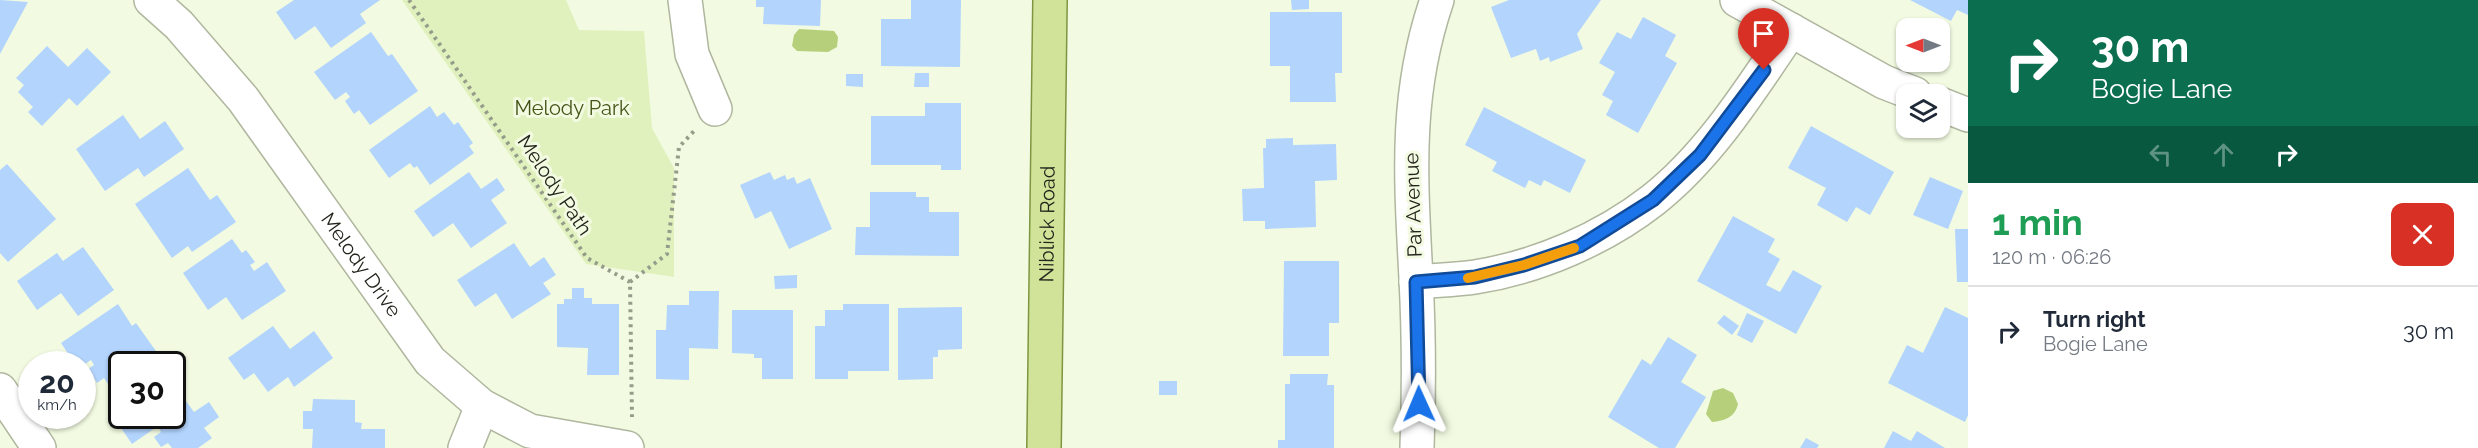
<!DOCTYPE html>
<html lang="en">
<head>
<meta charset="utf-8">
<style>
  :root { --surface:#fff; --page:#f2f2f3; --text:#1f2937; --muted:#747a83; --line:#e0e1e3 }
  body { margin:0; font-family:Raleway,sans-serif; background:var(--page); color:var(--text); height:100vh; display:flex; flex-direction:column; font-size:22px; white-space:nowrap }
  * { box-sizing:border-box; margin:0 }
  p { font-size:20px; color:var(--muted) }
  .icon { flex:none; width:33px; height:33px; fill:none; stroke:currentColor; stroke-width:2; stroke-linecap:round; stroke-linejoin:round }
  .map { position:relative; flex:1; overflow:hidden }
  .sheet { display:flex; flex-direction:column; background:var(--surface); width:510px }
  .sheet>* { flex:none }
  .top-card { background:#0b6e4f; color:#fff; overflow:hidden }
  .needle { width:39px; rotate:270deg }
  .fabs { position:absolute; left:1896px; top:18px; display:grid; gap:12px }
  .fabs a { display:grid; place-items:center; width:54px; height:54px; border-radius:12px; background:var(--surface); box-shadow:0 2px 4px #0004; font-size:30px }
  .speed { position:absolute; left:18px; top:351px; display:flex; gap:12px; font-size:30px; font-weight:700; text-align:center }
  .speed>* { display:grid; place-content:center; width:78px; height:78px; border-radius:50%; background:var(--surface); box-shadow:0 2px 4px #0004; line-height:1 }
  .speed small { font-size:15px; font-weight:400 }
  .speed .limit { border:3px solid #111; border-radius:9px; background:#fff; color:#111 }
  .pin { position:absolute; display:grid; place-items:center; width:51px; height:51px; color:#fff; margin:-62px -26px; border-radius:50% 50% 50% 0; rotate:-45deg; box-shadow:0 0 6px #0007 }
  .pin .icon { rotate:45deg }
  .me { position:absolute; width:66px; margin:-33px; rotate:359deg; stroke-linejoin:round; filter:drop-shadow(0 0 4px #0008) }
  .turn { display:flex; align-items:center; gap:21px; height:126px; padding:0 24px; font-size:27px }
  .turn .icon { width:78px; height:78px; stroke-width:2.5 }
  .turn b { display:block; font-size:42px; line-height:51px }
  .lanes { display:flex; align-items:center; height:57px; padding:0 24px; background:#0003; justify-content:center; gap:30px; direction:ltr }
  .lanes .off { opacity:.35 }
  .round { display:grid; place-items:center; flex:none; width:63px; height:63px; border-radius:12px; background:var(--page) }
  .headline { display:flex; align-items:center; justify-content:space-between; height:102px; padding:0 24px }
  h1 { font-size:36px; font-weight:700; line-height:45px; color:#1e9e55 }
  ul { padding:0; list-style:none }
  li { display:flex; align-items:center; gap:18px; height:90px; padding:0 24px; border-top:2px solid var(--line) }
  li div { flex:1 }
  li b { display:block; font-size:22px }
  li em { font-style:normal }
  main { display:flex; flex:1; min-height:0 }
  .map>svg:first-child { display:block }
  .green { fill:#e1f1be }
  .water { fill:#b6cf7a }
  .building { fill:#b2d4fd }
  .lines { fill:none; stroke-linecap:round; stroke-linejoin:round }
  .minor-casing { stroke:#afb79f; stroke-width:36 }
  .major-casing { stroke:#7f9541; stroke-width:36 }
  .path { stroke:#969c8a; stroke-width:4; stroke-dasharray:3 4.5; stroke-linecap:butt }
  .minor { stroke:#fff; stroke-width:33 }
  .major { stroke:#d0e399; stroke-width:33 }
  .route-casing { stroke:#114b97; stroke-width:15 }
  .route { stroke:#1a73e8; stroke-width:10 }
  .slow { stroke:#f59e0b; stroke-width:10 }
  .labels { text-anchor:middle; dominant-baseline:central; stroke-width:6; stroke-linejoin:round; paint-order:stroke }
  .park-label { font-size:20px; fill:#445416; stroke:#f2fbe1 }
  .street-label { font-size:20px; fill:#22251c; stroke:#f2fbe1 }
</style>
</head>
<body>
<main>
<div class="map">
<svg width="1968" height="448" viewBox="0 0 1968 448">
  <rect width="100%" height="100%" fill="#f2fbe1"/>
  <polygon class="green" points="402,0 566,0 579,30 644,31 652,128 674,168 674,277 586,264"/>
  <g class="water">
    <polygon points="799,29 834,31 838,37 837,47 828,52 797,51 792,46 794,35"/>
    <path d="M 1723,388 L 1733,393 L 1738,404 C 1735,417 1725,421 1712,422 L 1706,414 L 1713,391 Z"/>
  </g>
  <g class="building">
    <polygon points="0,0 28,2 0,54"/>
    <polygon points="294,0 380,0 360,14 366,23 331,48 315,26 295,40 276,12"/>
    <polygon points="756,0 821,0 820,26 763,24 764,7 756,7"/>
    <polygon points="911,0 961,0 960,67 881,66 881,19 911,19"/>
    <polygon points="1291,0 1309,0 1309,9 1292,10"/>
    <polygon points="1509,0 1601,0 1577,34 1583,49 1550,62 1549,57 1540,61 1536,49 1511,58 1491,7"/>
    <polygon points="1910,0 1968,0 1968,15 1957,10 1951,21"/>
    <polygon points="1270,12 1342,12 1342,73 1335,73 1336,102 1290,102 1290,66 1270,66"/>
    <polygon points="1643,17 1676,35 1665,56 1677,63 1638,133 1606,115 1613,101 1602,95 1615,72 1599,63 1617,32 1631,39"/>
    <polygon points="371,32 388,56 392,54 418,91 370,125 359,110 354,114 345,101 350,97 346,92 335,100 314,72"/>
    <polygon points="47,46 68,67 87,48 111,72 77,106 69,98 42,126 28,112 33,107 18,92 24,85 16,78"/>
    <polygon points="915,73 929,73 929,87 914,87"/>
    <polygon points="846,74 863,74 863,87 846,86"/>
    <polygon points="925,103 961,103 961,170 941,170 941,165 871,165 871,116 925,116"/>
    <polygon points="430,106 437,117 444,112 454,125 458,122 473,143 469,146 474,153 430,185 417,166 414,168 410,163 389,178 369,150"/>
    <polygon points="1484,107 1586,160 1570,193 1544,180 1541,186 1529,180 1525,188 1492,171 1497,162 1465,145"/>
    <polygon points="123,115 140,139 165,121 184,149 144,177 138,168 105,191 76,149"/>
    <polygon points="1811,126 1894,172 1870,215 1856,207 1847,222 1817,205 1826,188 1788,168"/>
    <polygon points="1293,138 1293,145 1336,144 1337,180 1315,181 1316,227 1265,229 1265,221 1243,221 1242,189 1264,188 1263,148 1266,148 1266,139"/>
    <polygon points="7,164 56,219 8,262 0,253 0,170"/>
    <polygon points="188,168 210,200 217,195 236,222 192,252 188,246 172,258 135,204"/>
    <polygon points="469,172 481,189 497,178 505,190 491,200 507,223 471,248 453,223 433,237 414,211"/>
    <polygon points="770,172 774,180 785,175 787,180 794,177 797,184 810,178 832,229 789,249 771,211 755,219 740,185"/>
    <polygon points="1930,177 1963,191 1948,229 1913,215"/>
    <polygon points="870,192 916,192 916,197 929,197 929,212 959,212 959,256 855,255 856,227 870,227"/>
    <polygon points="1733,216 1775,239 1768,252 1780,259 1766,285 1780,292 1793,270 1822,286 1796,334 1697,281"/>
    <polygon points="1955,229 1968,229 1968,282 1957,282"/>
    <polygon points="232,239 242,253 246,250 255,262 250,265 254,271 267,262 286,291 242,320 226,297 208,310 183,273"/>
    <polygon points="514,243 530,267 544,257 556,275 543,283 551,294 512,319 496,293 475,307 457,280"/>
    <polygon points="83,247 114,290 78,316 61,293 37,310 17,281 57,253 63,261"/>
    <polygon points="1284,261 1339,261 1339,323 1329,323 1329,356 1283,356"/>
    <polygon points="797,275 797,288 775,289 774,276"/>
    <polygon points="572,288 584,288 584,298 592,298 592,304 619,304 619,375 587,375 588,348 557,347 557,304 564,304 564,299 572,299"/>
    <polygon points="689,291 719,291 718,349 689,348 689,380 656,379 656,330 666,330 667,305 689,305"/>
    <polygon points="118,304 132,326 136,323 163,361 158,364 122,364 122,389 115,394 104,378 97,383 88,369 94,365 91,360 82,366 75,364 61,343"/>
    <polygon points="843,304 889,304 889,371 848,371 848,379 815,379 815,326 825,326 825,310 843,310"/>
    <polygon points="962,307 962,349 938,350 938,357 933,357 933,379 898,380 898,308"/>
    <polygon points="1945,307 1968,318 1968,415 1965,422 1888,383 1907,345 1923,353"/>
    <polygon points="732,310 793,310 793,379 762,379 762,358 754,358 754,354 732,353"/>
    <polygon points="1747,313 1764,321 1752,343 1737,335"/>
    <polygon points="1724,315 1739,326 1732,335 1717,323"/>
    <polygon points="273,326 290,349 314,331 333,358 294,387 288,377 268,392 254,373 244,380 228,358"/>
    <polygon points="1668,337 1697,355 1681,382 1706,397 1675,448 1659,448 1608,417 1642,359 1651,365"/>
    <polygon points="1290,374 1328,374 1327,385 1334,385 1334,448 1278,448 1278,440 1285,440 1285,384 1290,384"/>
    <rect x="1159" y="381" width="18" height="14"/>
    <polygon points="172,382 194,412 209,402 219,417 204,428 212,438 198,448 172,448 168,443 161,447 154,437 161,432 158,426 132,444 113,416 122,409 122,416 172,416"/>
    <polygon points="313,399 355,400 355,422 362,423 361,429 385,429 385,448 312,448 313,429 303,429 303,411 312,411"/>
    <polygon points="1893,431 1911,441 1917,431 1945,448 1884,448"/>
    <polygon points="1806,438 1819,445 1817,448 1800,448"/>
  </g>
  <g class="lines">
    <g class="minor-casing">
      <g id="minor">
        <path id="s1" d="M 151,0 L 179,25 L 243,99 L 430,361 L 482,406 L 530,431 L 627,448"/>
        <polyline points="685,0 692,54 715,109"/>
        <polyline points="1737,0 1884,82 1915,94"/>
        <polyline points="1940,104 1968,115"/>
        <path d="M 1416,282 C 1436,280 1456,280 1475,277 C 1538,267 1603,239 1653,200 C 1710,155 1751,89 1791,30"/>
        <polyline points="0,390 39,448"/>
        <polyline points="465,448 482,406"/>
        <path d="M 1417,448 C 1419,392 1419,335 1416,279 C 1411,180 1404,96 1437,0"/>
      </g>
    </g>
    <g class="major-casing">
      <g id="major">
        <path id="s2" d="M 1044,448 L 1050,0"/>
      </g>
    </g>
    <g class="path">
      <polyline points="409,0 587,258 630,282 632,417"/>
      <polyline points="630,282 667,254 679,147 694,131"/>
    </g>
    <use href="#minor" class="minor"/>
    <use href="#major" class="major"/>
  </g>
  <g class="lines">
    <g class="route-casing">
      <polyline id="route" points="1419,404 1416,282 1475,277 1524,265 1580,246 1653,200 1700,155 1764,70"/>
    </g>
    <use href="#route" class="route"/>
    <polyline class="slow" points="1468,278 1524,265 1574,248"/>
  </g>
  <g class="labels">
    <g class="park-label">
      <text x="572" y="108">Melody Park</text>
    </g>
    <g class="street-label">
      <text transform="translate(555 185) rotate(56)">Melody Path</text>
      <text transform="translate(1413 205) rotate(-92)">Par Avenue</text>
      <text stroke="none"><textPath href="#s2" startOffset="224">Niblick Road</textPath></text>
      <text stroke="none"><textPath href="#s1" startOffset="339">Melody Drive</textPath></text>
    </g>
  </g>
</svg>
<div class="fabs">
<a><svg class="needle" viewBox="-14 -14 28 28"><path d="M0-13l5 13h-10z" fill="#e53935"/><path d="M0 13l5-13h-10z" fill="#747a83"/></svg></a>
<a><svg class="icon" aria-label="layers" viewBox="0 0 24 24"><path d="M12 4l9 5-9 5-9-5zM3 14l9 5 9-5"/></svg></a>
</div>
<div class="speed"><div>20<small>km/h</small></div><div class="limit">30</div></div>
<div class="pin" style="left:1764px;top:70px;background:#d93025"><svg class="icon" aria-label="arrive" viewBox="0 0 24 24"><path d="M6 21V4h12l-3 4 3 4H6"/></svg></div>
<svg class="me" style="left:1419px;top:404px" viewBox="-20 -20 40 40"><path d="M0-17L14 15 0 8-14 15z" fill="#1a73e8" stroke="#fff" stroke-width="4"/></svg>
</div>
<section class="sheet">
<div class="top-card">
<div class="turn"><svg class="icon" aria-label="right" viewBox="0 0 24 24"><path d="M7 20v-9h11M14 6l5 5-5 5"/></svg><div><b>30 m</b>Bogie Lane</div></div>
<div class="lanes"><svg class="icon off" aria-label="left" viewBox="0 0 24 24"><path d="M17 20v-9H6M10 6l-5 5 5 5"/></svg><svg class="icon off" aria-label="ahead" viewBox="0 0 24 24"><path d="M12 20V5M6 11l6-6 6 6"/></svg><svg class="icon" aria-label="right" viewBox="0 0 24 24"><path d="M7 20v-9h11M14 6l5 5-5 5"/></svg></div>
</div>
<div class="headline"><div><h1>1 min</h1><p>120 m · 06:26</p></div><a class="round" style="background:#d93025;color:#fff"><svg class="icon" aria-label="close" viewBox="0 0 24 24"><path d="M6 6l12 12M18 6L6 18"/></svg></a></div>
<ul>
<li><svg class="icon" aria-label="right" viewBox="0 0 24 24"><path d="M7 20v-9h11M14 6l5 5-5 5"/></svg><div><b>Turn right</b><p>Bogie Lane</p></div><em>30 m</em></li>
</ul>
</section>
</main>
</body>
</html>
